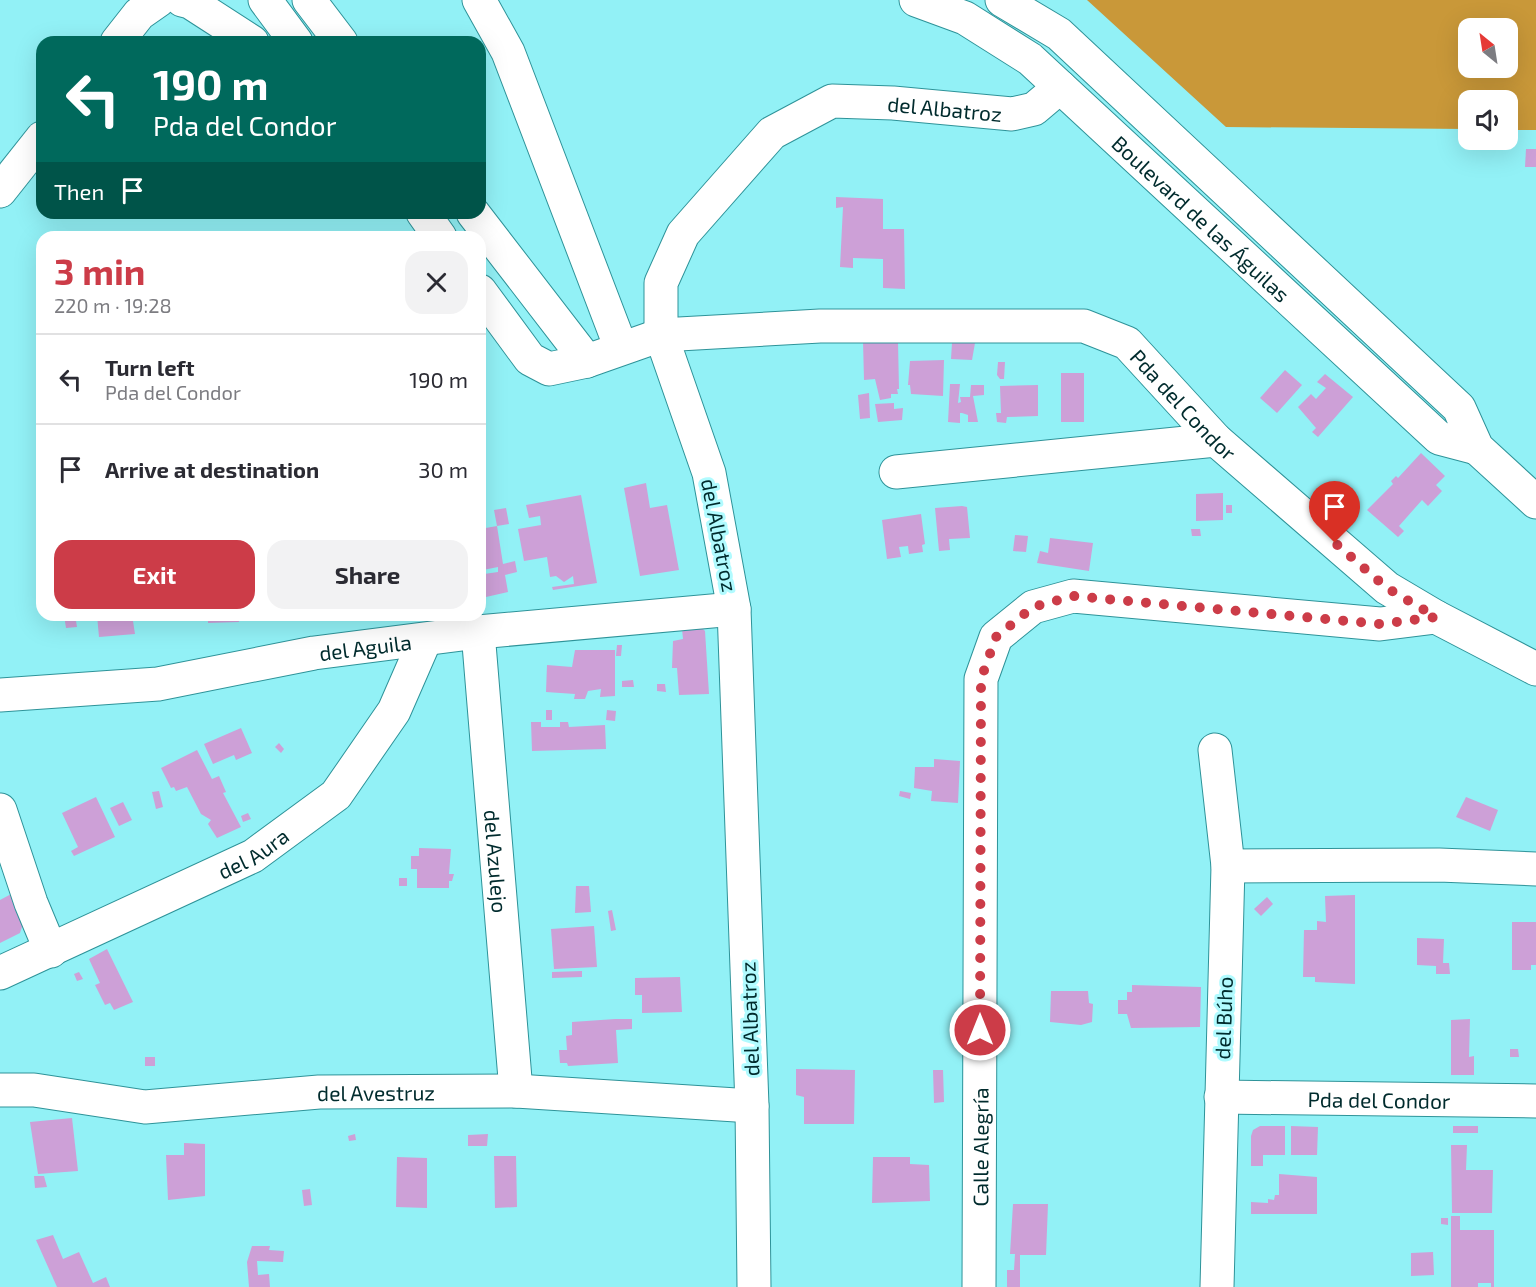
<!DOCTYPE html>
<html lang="en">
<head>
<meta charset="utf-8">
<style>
  :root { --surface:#fff; --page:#f2f2f3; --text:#2b2b33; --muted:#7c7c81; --line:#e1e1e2; --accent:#cc3c48 }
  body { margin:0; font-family:"Exo 2",sans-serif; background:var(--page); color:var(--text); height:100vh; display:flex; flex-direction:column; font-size:22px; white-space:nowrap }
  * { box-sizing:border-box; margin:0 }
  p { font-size:20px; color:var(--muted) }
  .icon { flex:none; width:33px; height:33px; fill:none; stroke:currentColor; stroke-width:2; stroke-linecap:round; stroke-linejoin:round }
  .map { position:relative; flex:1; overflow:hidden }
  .details { position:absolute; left:36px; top:231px; width:450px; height:390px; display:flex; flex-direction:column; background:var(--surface); border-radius:18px; box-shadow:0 6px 24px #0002 }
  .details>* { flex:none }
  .top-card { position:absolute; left:36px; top:36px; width:450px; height:183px; border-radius:18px; box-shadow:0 6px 24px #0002; background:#00695c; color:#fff; overflow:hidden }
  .needle { width:39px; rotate:330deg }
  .tools { position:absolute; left:1458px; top:18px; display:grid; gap:12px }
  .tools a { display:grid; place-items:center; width:60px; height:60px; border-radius:12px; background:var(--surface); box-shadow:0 6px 24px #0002; font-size:30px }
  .pin { position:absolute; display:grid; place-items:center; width:51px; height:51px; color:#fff; margin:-62px -26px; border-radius:50% 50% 50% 0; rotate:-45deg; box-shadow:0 0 6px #0007 }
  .pin .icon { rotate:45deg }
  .me { position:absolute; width:66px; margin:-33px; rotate:0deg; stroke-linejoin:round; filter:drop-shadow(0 0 4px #0008) }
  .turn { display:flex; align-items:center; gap:21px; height:126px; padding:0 18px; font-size:27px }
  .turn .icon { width:78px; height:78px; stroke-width:2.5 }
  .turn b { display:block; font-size:42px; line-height:51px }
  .then { display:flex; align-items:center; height:57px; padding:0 18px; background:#0003; gap:12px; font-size:22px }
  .round { display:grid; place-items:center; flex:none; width:63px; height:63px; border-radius:18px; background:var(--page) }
  .headline { display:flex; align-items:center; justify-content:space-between; height:102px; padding:0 18px }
  h1 { font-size:36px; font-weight:700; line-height:45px; color:var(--accent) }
  .primary-button { display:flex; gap:12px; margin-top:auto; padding:12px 18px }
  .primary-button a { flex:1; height:69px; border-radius:18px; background:var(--accent); color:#fff; font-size:24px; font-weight:700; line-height:69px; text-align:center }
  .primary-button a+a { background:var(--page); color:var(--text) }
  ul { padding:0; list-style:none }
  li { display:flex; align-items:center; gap:18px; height:90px; padding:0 18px; border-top:2px solid var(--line) }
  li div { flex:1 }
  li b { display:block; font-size:22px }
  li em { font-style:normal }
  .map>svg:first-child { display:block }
  .forest { fill:#c99839; fill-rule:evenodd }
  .building { fill:#cda0d7; fill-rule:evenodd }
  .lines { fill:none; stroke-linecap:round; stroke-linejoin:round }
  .minor-casing { stroke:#2e9399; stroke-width:35 }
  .major-casing { stroke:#2e9399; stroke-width:35 }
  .minor { stroke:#fff; stroke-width:33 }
  .major { stroke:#fff; stroke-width:33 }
  .route { stroke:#cc3c48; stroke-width:10; stroke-dasharray:0 18 }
  .labels { text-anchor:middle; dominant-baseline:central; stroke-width:6; stroke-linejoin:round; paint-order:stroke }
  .street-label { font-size:21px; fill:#002b2d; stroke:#b1fbff }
</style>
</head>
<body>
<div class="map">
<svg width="1536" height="1287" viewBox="0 0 1536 1287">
  <rect width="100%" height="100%" fill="#92f1f6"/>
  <path class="forest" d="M 1087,0 L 1536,0 L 1536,130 L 1508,130 L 1508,100 L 1468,100 L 1468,129 L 1226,127 ZM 1468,28 L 1508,28 L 1508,68 L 1468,68 Z"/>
  <g class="building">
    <polygon points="1526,149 1536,149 1536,167 1525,167"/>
    <polygon points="836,197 883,199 883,229 904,229 905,289 883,288 883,259 853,258 853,268 840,267 843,207 836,208"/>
    <polygon points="863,341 898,342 899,389 897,389 898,394 891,394 891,398 880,400 875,379 864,380"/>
    <polygon points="952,343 975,343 972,360 951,359"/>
    <polygon points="944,360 943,396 911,394 910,385 908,385 910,361"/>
    <polygon points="998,362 1005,362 1004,379 1000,379 997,375"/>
    <polygon points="1285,370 1302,385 1277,413 1260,398"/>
    <rect x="1061" y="373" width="23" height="49"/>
    <polygon points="1325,374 1353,397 1318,437 1312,432 1316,428 1298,407 1311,394 1316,399 1326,388 1317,382"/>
    <polygon points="950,384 960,384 958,403 961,402 960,397 970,397 971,385 984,385 984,395 973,396 978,422 968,422 968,415 962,413 960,413 960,423 948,422"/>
    <polygon points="1038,385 1038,416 1007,417 1006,423 997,422 996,413 1001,413 1000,386"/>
    <polygon points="869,393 870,418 860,419 858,395"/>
    <polygon points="894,403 894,409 903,408 902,420 878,422 875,404"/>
    <polygon points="1421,453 1445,476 1436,485 1442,491 1428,506 1422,500 1399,526 1404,531 1398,537 1367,510 1393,484 1391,481 1396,476 1398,478"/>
    <polygon points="646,483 650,508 667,505 679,570 640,576 624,488"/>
    <polygon points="1223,493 1223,520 1196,521 1196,494"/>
    <polygon points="581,495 597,583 553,590 552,587 574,584 573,576 564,582 556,576 550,577 547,557 524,561 518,529 541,525 540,516 529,518 526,505"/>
    <rect x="1226" y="505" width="6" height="8"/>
    <polygon points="962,506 967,507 970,538 949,539 950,550 939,551 935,508"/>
    <path d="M 506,508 L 509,524 L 497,526 L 503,564 L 515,561 L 517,572 L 505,575 L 508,592 L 486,597 L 482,580 L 480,580 L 480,529 L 497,526 L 494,510 ZM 498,567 L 498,572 L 484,574 L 483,570 Z"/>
    <polygon points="921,514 925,544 922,545 923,552 909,554 908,546 899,547 901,557 887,559 882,520"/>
    <polygon points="1191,529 1200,529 1201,536 1192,536"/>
    <polygon points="1015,535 1028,536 1026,552 1013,551"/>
    <polygon points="1050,538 1093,543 1089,571 1037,563 1040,551 1048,553"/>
    <polygon points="64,615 75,615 77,627 66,628"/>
    <polygon points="97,615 147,615 148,619 133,621 135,634 99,637"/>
    <polygon points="208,615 238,615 239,622 208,623"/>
    <polygon points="702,628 705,631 709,694 679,695 677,668 672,668 673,641 683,639 682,629"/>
    <polygon points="617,645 622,645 621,656 616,656"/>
    <polygon points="575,650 615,650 615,696 600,697 601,689 588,691 585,699 574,699 575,694 546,692 547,665 572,667"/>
    <polygon points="633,680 634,687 622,687 622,681"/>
    <polygon points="657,684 665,684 666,692 657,691"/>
    <rect x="546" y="710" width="6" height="10"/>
    <polygon points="607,710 616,711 615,721 606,720"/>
    <polygon points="531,722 541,722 541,727 560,727 560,722 568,722 569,727 605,725 606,749 532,751"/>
    <polygon points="241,728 252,753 236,760 234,755 213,764 204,744"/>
    <polygon points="279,743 284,749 281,753 275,747"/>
    <polygon points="197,750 212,779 219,776 226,792 223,793 241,827 217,838 208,824 211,820 201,814 187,787 176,791 174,787 171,788 161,768"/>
    <polygon points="934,759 960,761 958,803 931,801 932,791 914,788 915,767 934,767"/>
    <polygon points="159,791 163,807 156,809 152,792"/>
    <polygon points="900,791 911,793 910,799 899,796"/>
    <polygon points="96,797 115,837 74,856 71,851 78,847 62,813"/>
    <polygon points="1466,797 1498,810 1490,831 1456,817"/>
    <polygon points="123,802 132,820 119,826 110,808"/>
    <polygon points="248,813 251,819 243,822 241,816"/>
    <polygon points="419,848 451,849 449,874 454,874 452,881 449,881 449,888 417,888 417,869 411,869 411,856 419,856"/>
    <rect x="399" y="878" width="8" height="8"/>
    <polygon points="576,886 589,886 591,912 575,913"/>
    <polygon points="15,892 26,914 20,933 0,943 0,900"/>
    <polygon points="1355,895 1355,984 1315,982 1315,977 1303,977 1304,930 1317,930 1317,921 1326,922 1325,896"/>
    <polygon points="1267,897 1273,904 1261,916 1254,909"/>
    <polygon points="612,910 616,930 611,931 608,911"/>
    <polygon points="1512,922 1536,922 1536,965 1531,965 1531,970 1512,970"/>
    <polygon points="594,926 597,967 554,969 551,929"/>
    <polygon points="1417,938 1444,939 1443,963 1449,963 1450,974 1436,974 1436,966 1417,965"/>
    <polygon points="107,949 133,1002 114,1010 110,1003 105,1005 95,985 100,983 89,959"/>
    <polygon points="582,971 582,977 552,978 552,972"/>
    <polygon points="79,972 83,979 77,981 74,974"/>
    <polygon points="680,977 682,1012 642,1013 642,995 635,995 635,978"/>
    <polygon points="1132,985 1201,987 1200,1027 1131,1028 1127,1014 1118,1014 1118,1000 1127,1000 1127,992 1132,992"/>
    <polygon points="1051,991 1088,991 1089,1003 1093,1004 1092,1022 1081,1025 1050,1022"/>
    <polygon points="615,1019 632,1019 632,1029 616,1030 618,1063 568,1066 567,1063 560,1063 559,1050 567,1050 566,1036 572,1035 572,1022"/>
    <polygon points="1470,1019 1469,1057 1474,1056 1474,1075 1451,1075 1451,1020"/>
    <polygon points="1510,1049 1518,1049 1519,1057 1510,1057"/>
    <rect x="145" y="1057" width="10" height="9"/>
    <polygon points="796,1069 855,1070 854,1124 804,1124 804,1097 796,1095"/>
    <polygon points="933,1070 943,1070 944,1102 934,1103"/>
    <polygon points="72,1118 78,1171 38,1174 30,1122"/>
    <polygon points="1260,1126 1285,1126 1285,1155 1263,1155 1263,1166 1251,1166 1251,1136 1253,1130"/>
    <polygon points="1291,1126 1318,1127 1317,1155 1291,1155"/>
    <rect x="1453" y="1126" width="25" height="7"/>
    <polygon points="355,1134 356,1140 349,1141 348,1136"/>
    <polygon points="488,1134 487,1146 468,1146 468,1135"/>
    <polygon points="184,1143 205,1144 205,1196 168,1200 166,1155 184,1155"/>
    <polygon points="1451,1145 1467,1145 1466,1170 1493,1170 1492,1213 1452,1213"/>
    <polygon points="494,1156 516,1156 517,1207 495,1208"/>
    <polygon points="397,1157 427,1158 427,1208 396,1207"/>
    <polygon points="873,1157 910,1157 910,1164 929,1165 930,1201 872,1203"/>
    <polygon points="1279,1174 1317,1177 1317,1214 1251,1214 1251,1202 1268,1203 1268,1199 1274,1200 1275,1195 1279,1195"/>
    <polygon points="34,1176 44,1176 47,1187 35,1188"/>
    <polygon points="310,1189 312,1205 304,1206 302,1190"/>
    <polygon points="1013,1204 1048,1204 1046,1255 1020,1255 1020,1287 1007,1287 1007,1270 1014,1270 1015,1254 1010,1254"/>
    <polygon points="1451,1216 1460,1216 1460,1230 1494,1230 1494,1287 1491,1287 1491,1283 1478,1283 1478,1287 1451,1287"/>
    <polygon points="1441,1218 1448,1218 1448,1225 1441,1224"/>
    <polygon points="53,1235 63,1259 79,1252 93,1283 106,1277 110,1287 57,1287 36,1240"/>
    <polygon points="252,1246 270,1246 269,1250 284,1251 283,1262 257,1261 258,1275 269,1274 270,1287 249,1287 247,1262"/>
    <polygon points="1433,1252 1434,1275 1411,1276 1411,1253"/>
  </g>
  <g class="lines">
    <g class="minor-casing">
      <g id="minor">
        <polyline points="182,0 190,2 252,42"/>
        <polyline points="265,0 296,42"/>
        <polyline points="309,0 341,42"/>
        <polyline points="479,0 508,52 621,348"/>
        <polyline points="117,42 139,14 159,0"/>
        <polyline points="0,191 42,138"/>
        <polyline points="423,213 440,237"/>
        <polyline points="473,213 587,361"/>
        <path id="s1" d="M 480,291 L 530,359 L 549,369 L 587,361 L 661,335 L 820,326 L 1084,326 L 1127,343 L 1216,440 L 1387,588 L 1436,617 L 1536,669"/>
        <polyline points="896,472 1216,440"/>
        <path id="s2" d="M 478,632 L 516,1091"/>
        <path id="s3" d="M 0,695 L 158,684 L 314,653 L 478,632 L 734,609"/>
        <polyline points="1215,750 1228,866 1217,1287"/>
        <polyline points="0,810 31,903 51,951"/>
        <polyline points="1228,866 1439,865 1536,869"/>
        <path id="s4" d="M 0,973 L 253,856 L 336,795 L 394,711 L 425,640"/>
        <path id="s5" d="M 0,1090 L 34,1090 L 145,1107 L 319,1092 L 516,1091 L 752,1106"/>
        <path id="s6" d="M 1221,1097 L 1536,1101"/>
        <path id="s7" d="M 754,1287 L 752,1106 L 734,609 L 709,473 L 661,335 L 661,283 L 683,234 L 772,133 L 832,101 L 893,103 L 1012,114 L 1034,109 L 1060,87"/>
        <path id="s8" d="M 979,1287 L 981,679 L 996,637 L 1033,607 L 1073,596 L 1380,624 L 1436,617"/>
      </g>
    </g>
    <g class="major-casing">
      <g id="major">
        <path id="s9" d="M 916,0 L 965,18 L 1030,59 L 1439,438 L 1477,448"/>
        <polyline points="1002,0 1059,34 1459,408 1477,448 1536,502"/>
      </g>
    </g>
    <use href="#minor" class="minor"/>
    <use href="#major" class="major"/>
  </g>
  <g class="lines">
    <polyline class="route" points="980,1030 981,679 996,637 1033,607 1073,596 1380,624 1436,617 1387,588 1335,543"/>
  </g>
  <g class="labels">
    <g class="street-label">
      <text stroke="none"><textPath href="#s7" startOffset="1384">del Albatroz</textPath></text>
      <text stroke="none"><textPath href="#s9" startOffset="363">Boulevard de las Águilas</textPath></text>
      <text stroke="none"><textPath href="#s1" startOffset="776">Pda del Condor</textPath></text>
      <text transform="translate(720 535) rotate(79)">del Albatroz</text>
      <text stroke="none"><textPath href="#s3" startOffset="369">del Aguila</textPath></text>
      <text stroke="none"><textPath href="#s4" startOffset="280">del Aura</textPath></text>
      <text stroke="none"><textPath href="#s2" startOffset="230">del Azulejo</textPath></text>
      <text transform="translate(1223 1018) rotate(-88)">del Búho</text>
      <text transform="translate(749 1019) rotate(-92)">del Albatroz</text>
      <text stroke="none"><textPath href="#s5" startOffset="378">del Avestruz</textPath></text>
      <text stroke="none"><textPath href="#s6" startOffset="158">Pda del Condor</textPath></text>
      <text stroke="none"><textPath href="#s8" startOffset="140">Calle Alegría</textPath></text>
    </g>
  </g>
</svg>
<div class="tools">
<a><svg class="needle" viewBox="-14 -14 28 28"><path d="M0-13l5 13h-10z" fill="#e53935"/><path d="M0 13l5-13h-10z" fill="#7c7c81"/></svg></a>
<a><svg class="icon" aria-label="sound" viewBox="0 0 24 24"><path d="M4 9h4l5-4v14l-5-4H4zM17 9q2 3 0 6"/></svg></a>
</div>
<div class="pin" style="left:1335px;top:543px;background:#d93025"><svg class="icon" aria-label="arrive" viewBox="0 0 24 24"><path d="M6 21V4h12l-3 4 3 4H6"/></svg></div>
<svg class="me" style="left:980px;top:1030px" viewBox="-20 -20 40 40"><circle r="17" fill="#cc3c48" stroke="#fff" stroke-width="3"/><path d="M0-11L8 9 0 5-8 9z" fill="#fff"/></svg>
<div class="top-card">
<div class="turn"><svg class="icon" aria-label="left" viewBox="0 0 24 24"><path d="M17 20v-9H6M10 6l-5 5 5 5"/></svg><div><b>190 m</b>Pda del Condor</div></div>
<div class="then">Then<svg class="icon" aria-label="arrive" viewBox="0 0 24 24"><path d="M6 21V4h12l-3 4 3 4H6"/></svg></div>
</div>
<section class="details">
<div class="headline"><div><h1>3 min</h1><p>220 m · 19:28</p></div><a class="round"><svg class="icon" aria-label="close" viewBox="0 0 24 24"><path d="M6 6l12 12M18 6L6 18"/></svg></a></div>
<ul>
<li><svg class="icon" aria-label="left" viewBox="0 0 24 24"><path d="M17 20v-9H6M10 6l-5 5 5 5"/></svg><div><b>Turn left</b><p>Pda del Condor</p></div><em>190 m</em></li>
<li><svg class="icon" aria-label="arrive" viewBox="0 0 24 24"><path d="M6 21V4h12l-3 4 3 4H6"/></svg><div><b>Arrive at destination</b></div><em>30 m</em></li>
</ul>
<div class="primary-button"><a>Exit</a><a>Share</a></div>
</section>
</div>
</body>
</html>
